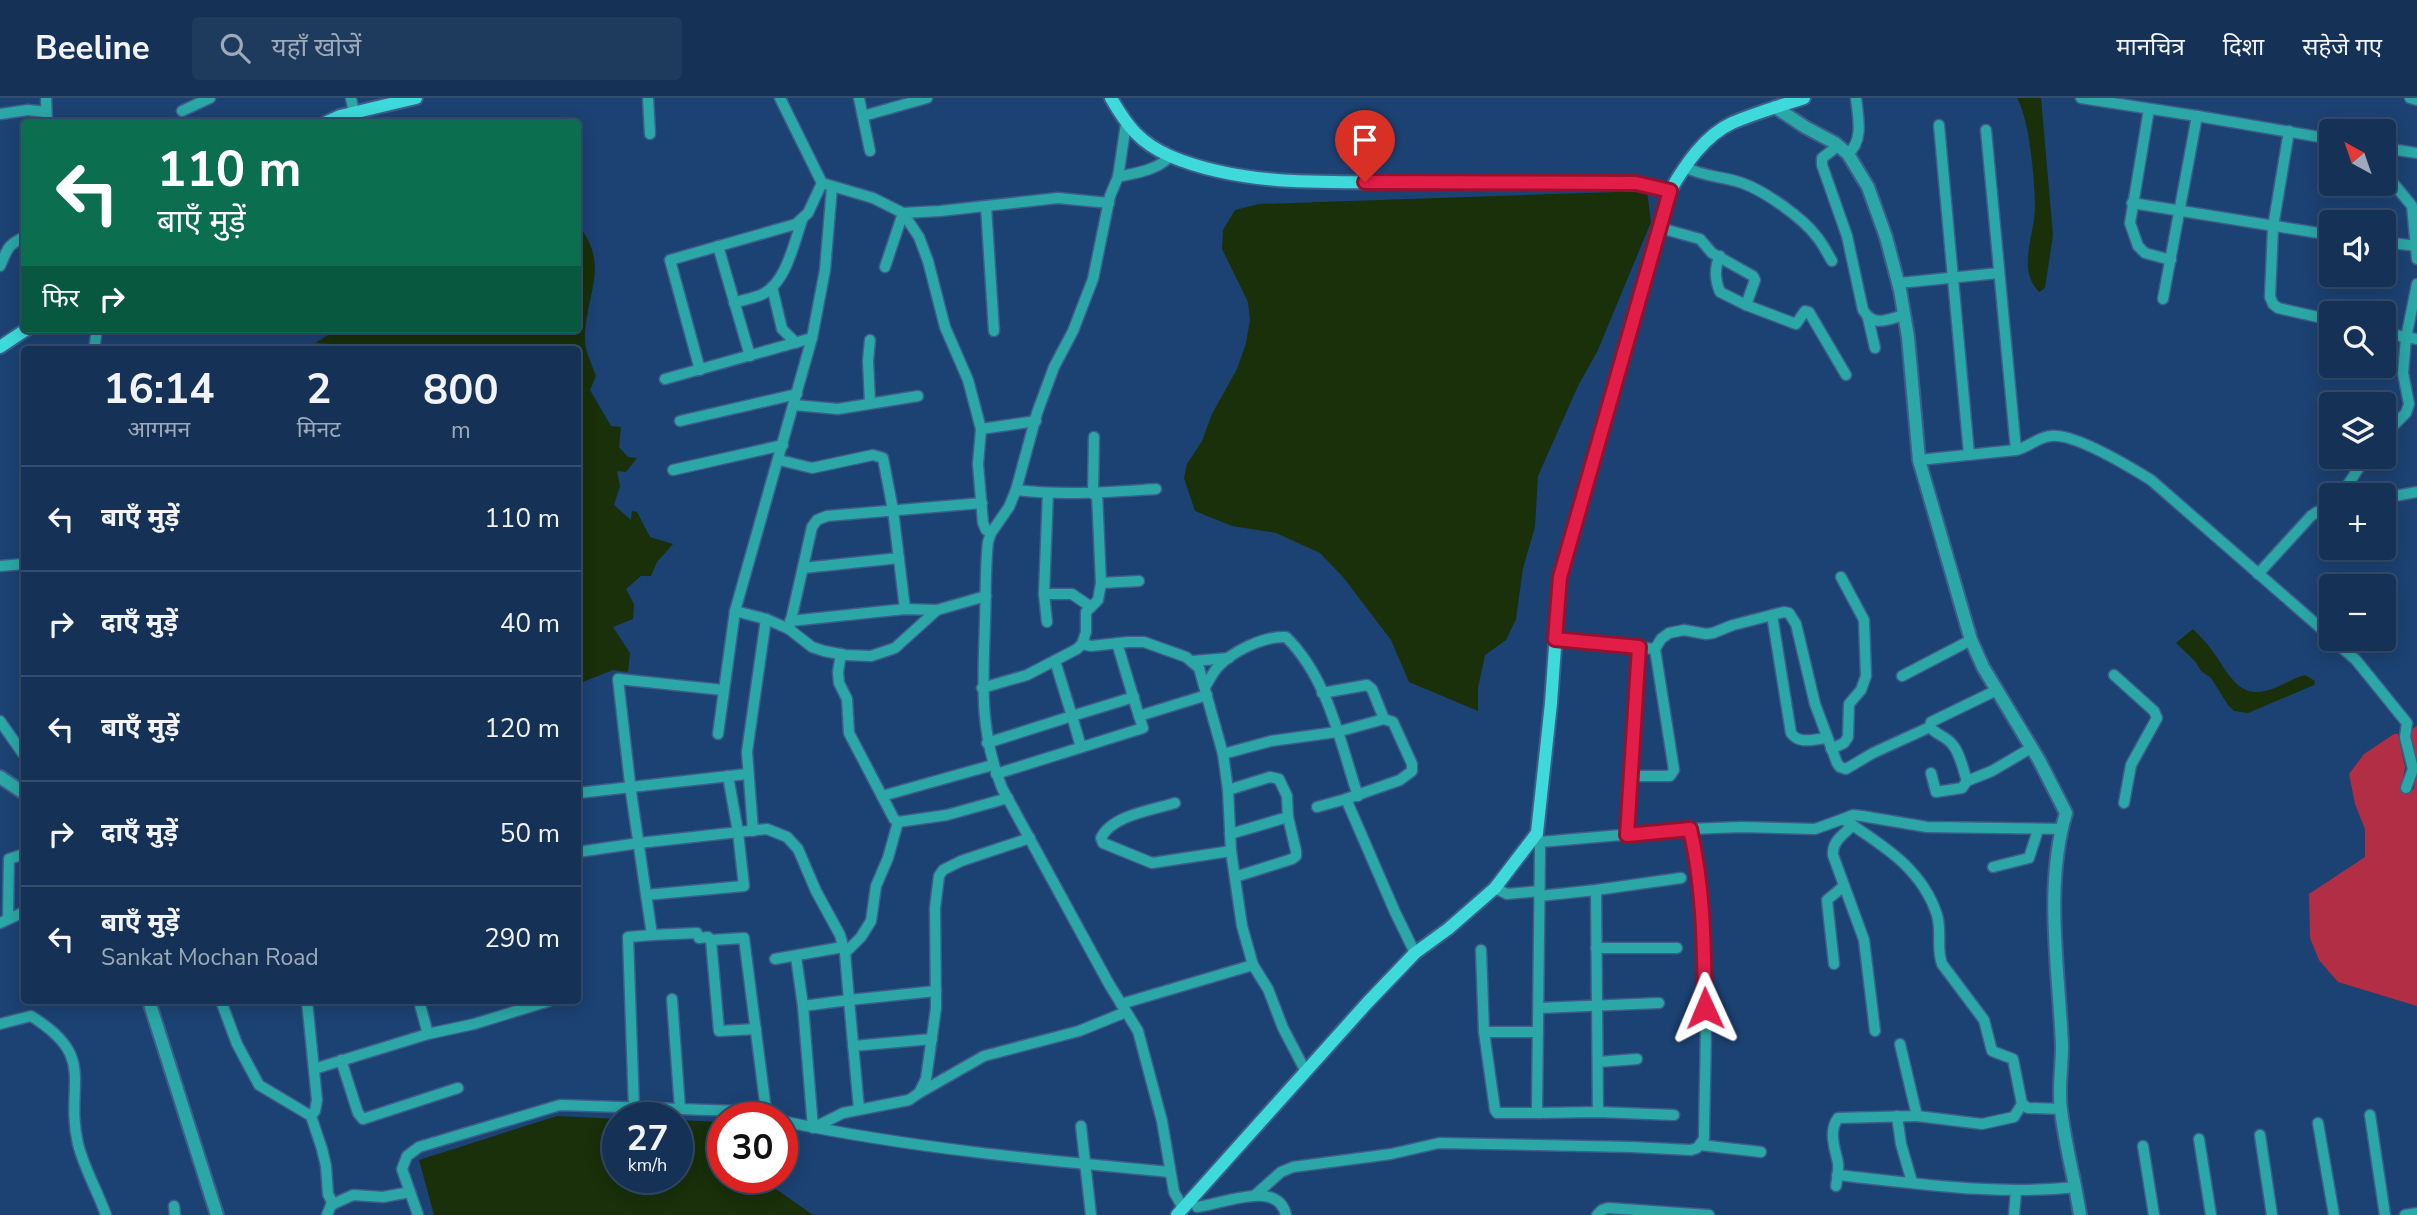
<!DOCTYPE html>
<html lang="hi">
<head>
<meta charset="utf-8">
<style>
  :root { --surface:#153256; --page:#1e3a5c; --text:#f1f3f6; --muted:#9daab9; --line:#344d6c }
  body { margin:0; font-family:"Nunito Sans","Noto Sans Devanagari",sans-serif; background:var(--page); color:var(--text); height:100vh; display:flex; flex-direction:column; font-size:26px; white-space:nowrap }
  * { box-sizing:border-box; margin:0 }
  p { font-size:23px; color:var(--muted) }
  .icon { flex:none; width:38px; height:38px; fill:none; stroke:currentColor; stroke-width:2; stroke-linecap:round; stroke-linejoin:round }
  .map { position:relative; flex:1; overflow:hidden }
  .side { position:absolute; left:21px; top:248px; width:560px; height:658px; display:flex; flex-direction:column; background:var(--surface); border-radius:7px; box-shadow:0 4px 18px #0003,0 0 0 2px var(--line) }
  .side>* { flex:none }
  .hud { position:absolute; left:21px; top:21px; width:560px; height:214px; border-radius:7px; box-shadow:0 4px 18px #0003,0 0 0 2px var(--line); background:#0b6e4f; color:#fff; overflow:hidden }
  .needle { width:46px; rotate:320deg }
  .fabs { position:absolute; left:2319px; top:21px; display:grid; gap:14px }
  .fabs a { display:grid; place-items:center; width:77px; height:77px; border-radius:7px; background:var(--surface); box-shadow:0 4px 18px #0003,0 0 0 2px var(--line); font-size:35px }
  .speed { position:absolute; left:602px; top:1004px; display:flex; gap:14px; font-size:35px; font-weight:700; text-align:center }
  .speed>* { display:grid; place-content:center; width:91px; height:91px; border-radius:50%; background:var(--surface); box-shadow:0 4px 18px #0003,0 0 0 2px var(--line); line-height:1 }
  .speed small { font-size:18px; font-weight:400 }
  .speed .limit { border:10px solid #d22; background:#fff; color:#111 }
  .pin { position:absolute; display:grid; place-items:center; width:60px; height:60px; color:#fff; margin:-72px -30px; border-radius:50% 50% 50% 0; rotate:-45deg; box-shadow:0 0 7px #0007 }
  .pin .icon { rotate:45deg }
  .me { position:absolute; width:77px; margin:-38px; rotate:359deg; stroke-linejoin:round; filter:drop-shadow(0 0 5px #0008) }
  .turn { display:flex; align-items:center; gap:24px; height:147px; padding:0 21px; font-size:32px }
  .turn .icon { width:91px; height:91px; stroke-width:2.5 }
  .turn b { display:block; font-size:49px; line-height:60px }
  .then { display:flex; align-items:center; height:66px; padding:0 21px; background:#0003; gap:14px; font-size:26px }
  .eta { display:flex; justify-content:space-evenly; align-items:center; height:119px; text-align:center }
  .eta b { font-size:42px; font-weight:700; line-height:49px }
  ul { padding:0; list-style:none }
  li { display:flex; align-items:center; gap:21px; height:105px; padding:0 21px; border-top:2px solid var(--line) }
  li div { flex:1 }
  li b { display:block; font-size:26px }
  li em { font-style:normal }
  header { display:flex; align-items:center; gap:42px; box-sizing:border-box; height:98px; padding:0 35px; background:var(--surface); border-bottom:2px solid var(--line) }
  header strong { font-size:33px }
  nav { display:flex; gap:38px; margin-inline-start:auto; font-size:24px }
  .search { width:490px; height:63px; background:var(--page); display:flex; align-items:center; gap:18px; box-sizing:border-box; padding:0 24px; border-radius:7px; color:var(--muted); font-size:26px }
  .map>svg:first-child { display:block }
  .green { fill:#b12e45 }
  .water { fill:#19300a }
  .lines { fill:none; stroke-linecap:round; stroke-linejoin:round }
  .minor-casing { stroke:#3d5e89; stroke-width:13 }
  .tertiary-casing { stroke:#3d5e89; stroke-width:16 }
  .secondary-casing { stroke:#3d5e89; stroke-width:16 }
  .minor { stroke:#2ba7a7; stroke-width:10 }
  .tertiary { stroke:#2ba7a7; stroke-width:12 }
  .secondary { stroke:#3ed9da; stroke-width:12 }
  .route-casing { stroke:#92132f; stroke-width:18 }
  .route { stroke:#e11d48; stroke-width:12 }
</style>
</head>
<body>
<header>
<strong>Beeline</strong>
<div class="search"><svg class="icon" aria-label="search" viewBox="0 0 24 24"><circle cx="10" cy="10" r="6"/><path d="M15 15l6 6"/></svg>यहाँ खोजें</div>
<nav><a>मानचित्र</a><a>दिशा</a><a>सहेजे गए</a></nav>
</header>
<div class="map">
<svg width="2417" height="1117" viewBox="0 0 2417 1117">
  <rect width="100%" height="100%" fill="#1c4273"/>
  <path class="green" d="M 2417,628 L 2417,908 L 2338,884 L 2319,862 L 2310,840 L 2309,796 L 2365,759 L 2365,731 L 2355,706 L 2349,676 L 2364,656 L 2394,636 L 2398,636 L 2405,669 L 2401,693 L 2406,696 L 2414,691 C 2417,670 2410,653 2411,632 Z"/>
  <g class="water">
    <path d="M 2017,0 L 2041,0 L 2053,137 L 2045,190 L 2039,194 C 2017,171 2034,139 2035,111 C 2035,84 2030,23 2017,0 Z"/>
    <polygon points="1647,93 1651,124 1598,252 1578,288 1538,378 1535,429 1523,470 1516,521 1506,542 1485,557 1478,590 1478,613 1409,584 1391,542 1343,479 1320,455 1276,435 1232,428 1195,413 1184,380 1187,366 1202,343 1212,316 1237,271 1246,245 1250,222 1248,204 1222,151 1223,132 1235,112 1259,106"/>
    <path d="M 578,127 C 612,168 584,198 585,242 C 585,253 592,267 596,278 L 590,292 L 611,328 L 621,329 L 619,349 L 628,359 L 637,360 L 626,374 L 617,373 L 620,388 L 614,407 L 631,422 L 632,413 L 637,414 L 650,439 L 673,446 L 657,464 L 651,478 L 641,478 L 626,491 L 634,506 L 633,521 L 613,529 L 630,555 L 628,574 L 613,572 L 578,586 L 578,252 L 335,252 L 334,246 L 315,245 L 330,236 L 329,231 L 578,231 Z"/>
    <path d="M 2193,531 C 2199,537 2206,544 2211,551 C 2223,566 2235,596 2258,594 C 2275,593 2289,581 2305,577 L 2315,583 L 2314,587 L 2248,615 L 2234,613 L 2228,607 L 2211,580 L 2201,573 L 2195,563 L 2176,545 Z"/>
    <polygon points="557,1018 618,1021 618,1080 677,1080 677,1022 723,1024 723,1080 766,1080 773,1089 813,1117 434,1117 419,1062"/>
  </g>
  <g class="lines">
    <g class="minor-casing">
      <g id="minor">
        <polyline points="46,0 47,24"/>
        <polyline points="351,0 354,15"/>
        <polyline points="648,0 650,36"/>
        <polyline points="780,0 822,85 873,100 903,115 885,169"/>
        <polyline points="859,0 870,53"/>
        <polyline points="2081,0 2197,18 2163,201"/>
        <polyline points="2410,0 2417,2"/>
        <polyline points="2149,11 2130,125 2138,148 2145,155 2171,162"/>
        <polyline points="182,13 210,0"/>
        <polyline points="0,16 28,12 46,14"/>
        <polyline points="863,18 927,0"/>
        <polyline points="2197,18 2331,41"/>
        <polyline points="1939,27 1969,356"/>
        <polyline points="1986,32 2016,352"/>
        <polyline points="2289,33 2273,129 2270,199 2273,206 2278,210 2331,222"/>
        <path d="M 1838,48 L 1822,60 L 1822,67 L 1847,138 L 1863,212 C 1874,230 1887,221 1905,217"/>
        <polyline points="2384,50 2417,55"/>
        <path d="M 1848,56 C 1864,42 1858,20 1856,0"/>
        <path d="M 1170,58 C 1159,72 1135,75 1118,79 L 1110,98 L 1093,181 L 1073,233 L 1054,269 L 1037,315 L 1016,392 L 1009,409 L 991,435 L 988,444 C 985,471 986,498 985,525 C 983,585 979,632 1002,690 L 1109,886 L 1138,933 L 1162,1023 L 1174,1094 L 1183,1110"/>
        <path d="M 1685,69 C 1703,79 1723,78 1742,85 C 1765,93 1803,120 1817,139 C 1823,146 1827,155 1832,163"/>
        <polyline points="2384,74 2412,108 2417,161"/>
        <polyline points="1118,79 1126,26"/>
        <polyline points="2132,105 2331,137"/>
        <polyline points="986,108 994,233"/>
        <polyline points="1660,130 1700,141 1712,155 1753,178 1755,182 1746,207 1796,226 1805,213 1809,214 1846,277"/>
        <polyline points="2384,144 2417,148"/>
        <polyline points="718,148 750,258"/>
        <path d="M 1720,158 C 1714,170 1715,182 1720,194 L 1746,207"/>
        <path d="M 0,168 C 8,151 6,148 24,139"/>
        <polyline points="1899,185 1999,175"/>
        <polyline points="772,189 782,231 796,245"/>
        <path d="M 734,205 C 743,202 753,200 761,197 C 786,186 794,145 802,122"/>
        <polyline points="1868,220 1875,250"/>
        <polyline points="2384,235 2417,241"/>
        <polyline points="94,252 97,231"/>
        <polyline points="700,272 670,162 796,126 808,115 822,85"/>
        <polyline points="665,281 812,240"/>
        <polyline points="870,305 868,263 870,242"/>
        <polyline points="794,307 838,311 918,298"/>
        <polyline points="680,323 797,296"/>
        <polyline points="981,331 1036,323"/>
        <polyline points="2384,337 2406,315 2409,306 2403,275 2406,240 2417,186"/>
        <polyline points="779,362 812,370 873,357 883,360 893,412 905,511"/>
        <path d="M 1919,362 L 2016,352 C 2029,349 2038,339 2051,338 C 2074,335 2130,369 2151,382 L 2331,539"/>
        <polyline points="673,372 783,347"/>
        <path d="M 1016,392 C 1063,398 1109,394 1156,391"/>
        <polyline points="1048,395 1044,496 1072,496 1091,509"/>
        <polyline points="1093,396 1094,339"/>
        <polyline points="2341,397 2366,359"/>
        <polyline points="2384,400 2417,394"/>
        <polyline points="991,435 986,432 983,425 978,366 981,331 976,312 968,282 945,229 928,163 919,139 903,115 940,113 1058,100 1109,105"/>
        <polyline points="0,468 24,466"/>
        <polyline points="803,470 899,460"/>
        <polyline points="2258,476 2311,418 2317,414 2331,410"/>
        <polyline points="1101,485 1139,483"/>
        <polyline points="1044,496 1047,524"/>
        <polyline points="735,513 766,521 789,531 812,549 824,553 845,557 871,558 895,550 937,512 986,498"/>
        <path d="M 1772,517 L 1791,635 C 1799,647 1815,641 1827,640"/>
        <polyline points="790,523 905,511 937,512"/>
        <polyline points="789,531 812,429 817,422 827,418 982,405"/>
        <polyline points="1555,541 1655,551 1674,672 1670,678 1631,678"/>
        <polyline points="2332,541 2356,562 2407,625 2405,639 2413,671 2406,690"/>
        <polyline points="1117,545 1139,618"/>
        <polyline points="1082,546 1091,548 1128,544 1144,544 1186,559 1199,570 1223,656 1228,692 1231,753 1242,828 1253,867 1121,906"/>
        <polyline points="1655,551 1661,541 1669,535 1684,532 1706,536 1713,535 1733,527 1784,514 1789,515 1796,526 1815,606 1837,665 1840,669 1846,671 1873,655 1930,629"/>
        <polyline points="841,556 838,574 839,585 847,601 849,635 894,721 898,724 947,717 1008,700"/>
        <polyline points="1055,563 1072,618 1134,599"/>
        <polyline points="1193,563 1229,560"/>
        <polyline points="2114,577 2154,613 2157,620 2131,667 2124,705"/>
        <polyline points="1902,578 1971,542"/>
        <path d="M 1205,589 C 1209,583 1212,576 1217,570 C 1232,553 1264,538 1286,539 C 1328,580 1340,644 1358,698"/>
        <polyline points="982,590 1027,577 1077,551 1082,546 1086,534 1086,514 1098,502 1101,485 1097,395"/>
        <polyline points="1322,595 1367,587 1372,591 1384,621"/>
        <polyline points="0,623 24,657"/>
        <polyline points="718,636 735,513 812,240 825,172 832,89"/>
        <polyline points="987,645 1072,618 1081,649"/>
        <polyline points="1831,651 1844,645 1848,639 1849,606 1861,592 1866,578 1864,522 1841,479"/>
        <polyline points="1223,656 1271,643 1337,634 1384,621 1393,624 1412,666 1412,673 1400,682 1346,701"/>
        <polyline points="1931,675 1936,694 1962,690 1967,683 1992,673 2031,650"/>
        <polyline points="996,676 1143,630 1139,618 1207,597"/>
        <path d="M 1967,683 C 1963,671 1960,655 1952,646 C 1946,638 1936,637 1930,629 L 1931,624 L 1997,592"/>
        <polyline points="1228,692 1270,679 1279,681 1287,698 1288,719 1296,753 1296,758 1292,761 1235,779"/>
        <polyline points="578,695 747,676"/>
        <polyline points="882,698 993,667"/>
        <path d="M 1175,705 C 1153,712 1112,717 1101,740 L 1103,745 L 1152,765 L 1231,753"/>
        <polyline points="1317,709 1346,701 1395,814 1415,855"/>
        <polyline points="1843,721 1853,717 1862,718 1927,729 2061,731"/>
        <polyline points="898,724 888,760 876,788 871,823 861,839 845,855 849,902 803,908 813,1030 843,1015 909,1002 919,995 926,981 936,910 935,810 939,778 943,772 961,763 1030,740"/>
        <path d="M 1853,727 C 1843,737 1832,743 1833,757 L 1864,842 L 1875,933"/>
        <polyline points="753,733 747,654 766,521"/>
        <polyline points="1230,736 1288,719"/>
        <polyline points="1627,737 1639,549"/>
        <polyline points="1538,738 1540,751 1537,1011 1539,1015 1598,1014 1674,1017"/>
        <path d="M 1540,744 L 1690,731 L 1741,729 L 1815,731 L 1843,721 C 1882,747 1922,770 1937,817 C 1942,833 1936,850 1942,866 L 1984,922 L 1992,953 L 2013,961 L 2022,1006 L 2028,1010 L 2061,1011"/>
        <polyline points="578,754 639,745 767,731 787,739 798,751 816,793 840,837 845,855"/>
        <polyline points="1993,769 2029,760 2038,732"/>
        <polyline points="1495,790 1507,796 1539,793"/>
        <polyline points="1596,792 1598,1014"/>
        <polyline points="646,797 744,788 738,734 728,678"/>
        <polyline points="1539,798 1596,792 1681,780"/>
        <polyline points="8,820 9,761 24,756"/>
        <polyline points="0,825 24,814"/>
        <polyline points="652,837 697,835 699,840 708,839 711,842 744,840 767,1020"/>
        <polyline points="711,842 719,933 756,931"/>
        <polyline points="1596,850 1677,850"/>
        <polyline points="1481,852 1484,934 1495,1012 1497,1015 1539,1015"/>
        <polyline points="796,859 803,908"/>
        <polyline points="775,861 843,849"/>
        <polyline points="1834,866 1827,802 1844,788"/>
        <polyline points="1253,867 1268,891 1283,930 1306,974"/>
        <polyline points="672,901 680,1011"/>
        <polyline points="221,903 237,946 259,987 311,1018 322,1051 326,1068 328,1096 333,1106"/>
        <polyline points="307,903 317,1002 315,1013 311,1018"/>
        <polyline points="419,903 428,936 474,926 549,903"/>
        <polyline points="1539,910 1659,905"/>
        <path d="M 0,926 L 31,918 C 99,960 64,985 78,1046 C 84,1070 98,1094 106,1117"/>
        <polyline points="1484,934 1538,934"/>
        <polyline points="1900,946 1917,1018 1982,1026 2014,1019 2022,1006"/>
        <polyline points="853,948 932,941"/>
        <polyline points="341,962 358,1015 363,1021 458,990"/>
        <polyline points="1598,964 1637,961"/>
        <polyline points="314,971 428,936"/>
        <polyline points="919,995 984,958 1079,933 1126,914"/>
        <polyline points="634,1010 628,839 652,837 631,694 618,581 723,592"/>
        <polyline points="859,1011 849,902 936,893"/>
        <polyline points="2370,1017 2385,1117"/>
        <polyline points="1897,1018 1901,1046 1912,1084"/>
        <path d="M 782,1023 C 910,1050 1040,1062 1170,1074"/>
        <polyline points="2318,1025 2334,1117"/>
        <polyline points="1081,1028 1091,1117"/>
        <polyline points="2260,1037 2272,1117"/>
        <polyline points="2199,1041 2211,1117"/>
        <polyline points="1700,1047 1761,1054"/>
        <polyline points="2143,1048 2154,1117"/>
        <path d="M 1837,1077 C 1916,1085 1996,1098 2076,1089"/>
        <path d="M 1836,1088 C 1837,1081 1839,1073 1838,1065 C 1835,1050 1828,1034 1838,1020 L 1917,1018"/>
        <polyline points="410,1094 418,1117"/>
        <path d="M 1254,1098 L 1281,1074 L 1293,1069 L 1391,1056 L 1439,1045 L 1632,1049 L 1691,1052 L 1697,1050 L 1704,1041 C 1705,939 1713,832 1690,731"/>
        <polyline points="174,1108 175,1117"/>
        <path d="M 1197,1109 C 1223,1106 1278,1081 1286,1117"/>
        <polyline points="327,1117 331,1107 353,1097 383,1099 410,1094 402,1071 407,1058 419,1049 560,1007 739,1013 767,1020"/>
        <polyline points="1597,1117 1602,1112 1608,1110 1709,1117"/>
        <polyline points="2014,1117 2016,1093"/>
        <polyline points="2405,1117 2417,1115"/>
      </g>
    </g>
    <g class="tertiary-casing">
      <g id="tertiary">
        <path d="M 1775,9 L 1805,29 L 1835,45 L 1848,56 L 1868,89 L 1886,139 L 1900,192 L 1908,239 L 1919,362 L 1971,542 L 1983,569 L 2039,662 L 2066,715 C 2044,788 2059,873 2062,948 C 2062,969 2058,991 2061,1012 C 2065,1047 2075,1082 2080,1117"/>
        <polyline points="0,679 24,695"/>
        <polyline points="149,903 217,1117"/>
      </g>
    </g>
    <g class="secondary-casing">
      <g id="secondary">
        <path d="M 1111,0 C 1127,28 1140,45 1170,58 C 1243,89 1329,84 1407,84 C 1483,85 1559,85 1636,85 L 1670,93"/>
        <polyline points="327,24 340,18 416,0"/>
        <polyline points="0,249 27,231"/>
        <path d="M 1177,1117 L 1368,904 L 1415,855 L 1448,831 L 1495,790 L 1537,735 L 1551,605 L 1560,479 L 1670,93 C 1685,67 1704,38 1732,25 C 1755,15 1780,8 1804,0"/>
      </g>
    </g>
    <use href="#minor" class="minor"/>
    <use href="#tertiary" class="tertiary"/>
    <use href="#secondary" class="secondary"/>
  </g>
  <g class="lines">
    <g class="route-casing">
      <path id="route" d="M 1365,84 L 1636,85 L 1670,93 L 1560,479 L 1555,541 L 1639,549 L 1627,737 L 1690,731 C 1704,790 1704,850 1705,910"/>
    </g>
    <use href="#route" class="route"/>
  </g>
</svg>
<div class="fabs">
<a><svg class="needle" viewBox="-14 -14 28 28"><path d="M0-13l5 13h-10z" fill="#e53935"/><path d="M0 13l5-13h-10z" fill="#9daab9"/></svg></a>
<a><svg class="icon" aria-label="sound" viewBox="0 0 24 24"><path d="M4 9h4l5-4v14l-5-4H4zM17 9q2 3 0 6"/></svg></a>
<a><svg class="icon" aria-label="search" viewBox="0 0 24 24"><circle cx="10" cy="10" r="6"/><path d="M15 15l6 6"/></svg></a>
<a><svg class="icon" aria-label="layers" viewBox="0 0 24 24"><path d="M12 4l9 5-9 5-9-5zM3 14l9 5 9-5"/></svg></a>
<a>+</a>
<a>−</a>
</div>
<div class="speed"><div>27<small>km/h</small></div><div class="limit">30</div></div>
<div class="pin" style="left:1365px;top:84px;background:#d93025"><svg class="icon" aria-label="arrive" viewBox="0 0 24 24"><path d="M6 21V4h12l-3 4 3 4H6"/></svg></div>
<svg class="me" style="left:1705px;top:910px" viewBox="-20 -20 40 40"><path d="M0-17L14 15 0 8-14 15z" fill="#e11d48" stroke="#fff" stroke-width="4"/></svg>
<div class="hud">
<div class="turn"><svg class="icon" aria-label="left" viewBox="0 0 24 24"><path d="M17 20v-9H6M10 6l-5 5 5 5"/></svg><div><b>110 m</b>बाएँ मुड़ें</div></div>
<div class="then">फिर<svg class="icon" aria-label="right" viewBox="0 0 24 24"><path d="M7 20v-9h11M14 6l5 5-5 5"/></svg></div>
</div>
<section class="side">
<div class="eta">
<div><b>16:14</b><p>आगमन</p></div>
<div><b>2</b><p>मिनट</p></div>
<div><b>800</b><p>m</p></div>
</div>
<ul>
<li><svg class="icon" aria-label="left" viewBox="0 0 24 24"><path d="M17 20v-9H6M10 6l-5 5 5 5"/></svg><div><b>बाएँ मुड़ें</b></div><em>110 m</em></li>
<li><svg class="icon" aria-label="right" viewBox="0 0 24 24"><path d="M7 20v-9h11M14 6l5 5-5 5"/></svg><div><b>दाएँ मुड़ें</b></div><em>40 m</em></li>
<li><svg class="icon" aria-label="left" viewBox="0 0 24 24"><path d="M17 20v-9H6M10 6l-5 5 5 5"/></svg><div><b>बाएँ मुड़ें</b></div><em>120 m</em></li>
<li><svg class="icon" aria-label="right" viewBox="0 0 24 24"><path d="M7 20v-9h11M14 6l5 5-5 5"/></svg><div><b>दाएँ मुड़ें</b></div><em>50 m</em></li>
<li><svg class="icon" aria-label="left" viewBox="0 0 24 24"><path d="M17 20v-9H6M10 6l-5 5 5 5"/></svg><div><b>बाएँ मुड़ें</b><p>Sankat Mochan Road</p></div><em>290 m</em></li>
</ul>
</section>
</div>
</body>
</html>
